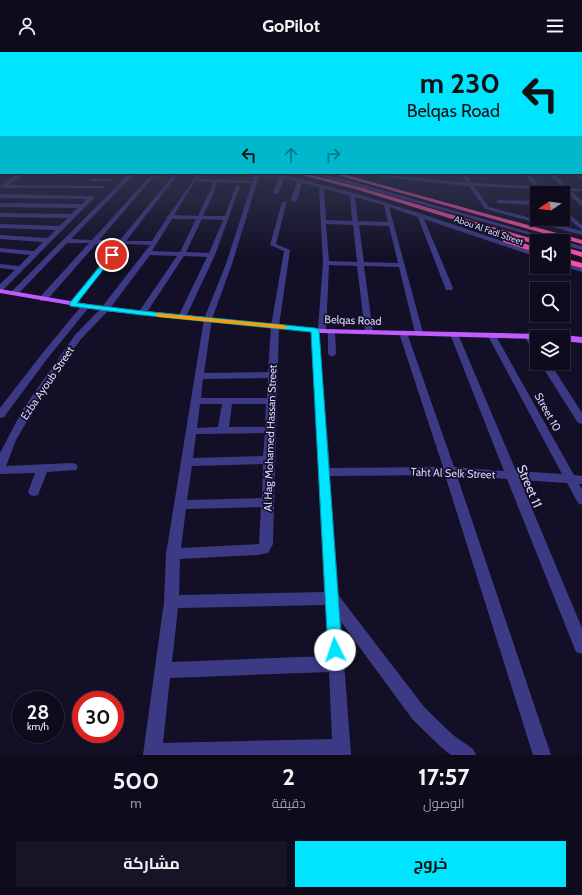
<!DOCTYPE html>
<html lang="ar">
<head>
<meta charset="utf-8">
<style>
  :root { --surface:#0e0b1c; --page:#171425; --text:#f1f3f6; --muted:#9b9ba3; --line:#2e2b3b; --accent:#00e5ff }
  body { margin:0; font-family:Cabin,Cairo,sans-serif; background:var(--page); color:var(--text); direction:rtl; height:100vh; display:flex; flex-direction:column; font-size:15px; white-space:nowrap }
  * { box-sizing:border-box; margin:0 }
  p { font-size:13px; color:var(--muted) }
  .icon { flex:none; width:22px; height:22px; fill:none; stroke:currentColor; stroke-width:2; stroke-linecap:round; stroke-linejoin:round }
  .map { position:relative; height:703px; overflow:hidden; direction:ltr }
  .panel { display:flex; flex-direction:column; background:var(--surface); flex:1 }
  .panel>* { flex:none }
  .hud { position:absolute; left:0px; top:0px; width:582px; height:122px; box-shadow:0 1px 3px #0004,0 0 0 1px var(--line); direction:rtl; background:#00e5ff; color:#111; overflow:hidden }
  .needle { width:26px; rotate:257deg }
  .tools { position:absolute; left:530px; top:134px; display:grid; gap:8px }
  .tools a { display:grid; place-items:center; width:40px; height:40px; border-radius:0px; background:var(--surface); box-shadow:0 1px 3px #0004,0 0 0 1px var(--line); font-size:20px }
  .speed { position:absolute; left:12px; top:639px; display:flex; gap:8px; font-size:20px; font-weight:700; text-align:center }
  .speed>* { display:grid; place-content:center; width:52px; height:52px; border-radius:50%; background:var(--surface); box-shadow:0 1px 3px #0004,0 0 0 1px var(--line); line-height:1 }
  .speed small { font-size:10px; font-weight:400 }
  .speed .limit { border:6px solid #d22; background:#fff; color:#111 }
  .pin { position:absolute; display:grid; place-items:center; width:34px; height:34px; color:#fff; margin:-17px; border:2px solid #fff; border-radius:50%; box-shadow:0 1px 4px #0007 }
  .me { position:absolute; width:44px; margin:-22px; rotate:356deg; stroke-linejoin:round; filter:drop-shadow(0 0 3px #0008) }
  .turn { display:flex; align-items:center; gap:14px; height:84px; padding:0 16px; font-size:18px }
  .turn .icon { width:52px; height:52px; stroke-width:2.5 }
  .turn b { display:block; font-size:28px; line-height:34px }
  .lanes { display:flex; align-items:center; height:38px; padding:0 16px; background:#0003; justify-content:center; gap:20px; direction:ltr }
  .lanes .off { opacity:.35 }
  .eta { display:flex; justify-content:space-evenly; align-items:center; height:68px; text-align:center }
  .eta b { font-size:24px; font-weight:700; line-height:28px }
  .cta { display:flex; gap:8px; margin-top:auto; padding:8px 16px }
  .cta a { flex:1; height:46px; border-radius:0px; background:var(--accent); color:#111; font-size:16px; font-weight:700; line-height:46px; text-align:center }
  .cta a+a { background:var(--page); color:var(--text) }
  header { display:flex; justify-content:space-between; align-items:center; height:52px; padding:0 16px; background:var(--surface); font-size:18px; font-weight:700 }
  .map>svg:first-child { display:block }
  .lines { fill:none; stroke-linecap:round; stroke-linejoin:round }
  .minor { fill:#3d3a85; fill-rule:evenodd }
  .major { fill:#c25bff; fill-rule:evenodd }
  .highway { fill:#ff4fa3; fill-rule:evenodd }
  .route { fill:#00e5ff; stroke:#0095a6 }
  .slow { fill:#f59e0b }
  .labels { text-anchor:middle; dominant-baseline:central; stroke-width:3.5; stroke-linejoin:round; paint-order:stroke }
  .far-street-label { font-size:9px; fill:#d9d4ff; stroke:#130f26 }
  .street-label { font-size:11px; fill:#d9d4ff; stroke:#130f26 }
  .near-street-label { font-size:13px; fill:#d9d4ff; stroke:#130f26 }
</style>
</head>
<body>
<header><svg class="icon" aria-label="menu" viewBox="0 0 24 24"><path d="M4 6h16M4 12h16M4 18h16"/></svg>GoPilot<svg class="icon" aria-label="person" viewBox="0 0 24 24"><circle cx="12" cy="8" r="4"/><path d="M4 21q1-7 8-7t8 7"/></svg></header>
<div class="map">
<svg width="582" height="703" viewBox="0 0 582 703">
  <rect width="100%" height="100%" fill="#130f26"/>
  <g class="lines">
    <g class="minor">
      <rect x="0" y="109" width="1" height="2"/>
      <polygon points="19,121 24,121 9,133 103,134 105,135 103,136 0,136 1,133"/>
      <polygon points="44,121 74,122 76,123 74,124 46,123"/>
      <path d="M 130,121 L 135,121 L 71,187 L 92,188 L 153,121 L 157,121 L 99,188 L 120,188 L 175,121 L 179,121 L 126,189 L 152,189 L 167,166 L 166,165 L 169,163 L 198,121 L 202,121 L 198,127 L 253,129 L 254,124 L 234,121 L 282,123 L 354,141 L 422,162 L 537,201 L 537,205 L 424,167 L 453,236 L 452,238 L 446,238 L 418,165 L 389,155 L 423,281 L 419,284 L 415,281 L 399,215 L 364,214 L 373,280 L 369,282 L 365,280 L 357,214 L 329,213 L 326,279 L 325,281 L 319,281 L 330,416 L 443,415 L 399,281 L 403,278 L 407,281 L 454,415 L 504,419 L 450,282 L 454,279 L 458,282 L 516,419 L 562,422 L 488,284 L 492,281 L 496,284 L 574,423 L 582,424 L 582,432 L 579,432 L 582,437 L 582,453 L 578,451 L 567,431 L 520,428 L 582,576 L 582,602 L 576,600 L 574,595 L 507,427 L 457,424 L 551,703 L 533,703 L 445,423 L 330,424 L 339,544 L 425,656 L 453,683 L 473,697 L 476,703 L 451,703 L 441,695 L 413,668 L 341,570 L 351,703 L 143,703 L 164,550 L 166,502 L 204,267 L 226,212 L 252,131 L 217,130 L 215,138 L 203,164 L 225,164 L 236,134 L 238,133 L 240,134 L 215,203 L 185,267 L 182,267 L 178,265 L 207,205 L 184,204 L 145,263 L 142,263 L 138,261 L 177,204 L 150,203 L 108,259 L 81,287 L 50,330 L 16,388 L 6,414 L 72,411 L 76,412 L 78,415 L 76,418 L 47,420 L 38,443 L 34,444 L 30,443 L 28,440 L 35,421 L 0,422 L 0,401 L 23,357 L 75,283 L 102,255 L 150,193 L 123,192 L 75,254 L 72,254 L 68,252 L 117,192 L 96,192 L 46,249 L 40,249 L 40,245 L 89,191 L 67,191 L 17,243 L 11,243 L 10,241 ZM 259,124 L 279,125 L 273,140 L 276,142 L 279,140 L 284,126 L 297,129 L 291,148 L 294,150 L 297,148 L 302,131 L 319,135 L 323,211 L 318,276 L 315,276 L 311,278 L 324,540 L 179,543 L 180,507 L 258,503 L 268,501 L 273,492 L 279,274 L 290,198 L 276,192 L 287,149 L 282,150 L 270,193 L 284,199 L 271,274 L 268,320 L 204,321 L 212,267 L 232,212 ZM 195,129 L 212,130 L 213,132 L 198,164 L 174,163 ZM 324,136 L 350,144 L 352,169 L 326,168 ZM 355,145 L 384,153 L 388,170 L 358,169 ZM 172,167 L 196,167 L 180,200 L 152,199 ZM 202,167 L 223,168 L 209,201 L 186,200 ZM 326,172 L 353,173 L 357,210 L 329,209 ZM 359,173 L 389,174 L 398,211 L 364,210 ZM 268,326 L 267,346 L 201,346 L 203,327 ZM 200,352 L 222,352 L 218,375 L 197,376 ZM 232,352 L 266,352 L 265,375 L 229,375 ZM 265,381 L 263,404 L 193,406 L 196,382 ZM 263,412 L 262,446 L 187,448 L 192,414 ZM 261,455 L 259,492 L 181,496 L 186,457 ZM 325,553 L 328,604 L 172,610 L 178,556 ZM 329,620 L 332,687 L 163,691 L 170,626 Z"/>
      <polygon points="311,121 318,121 354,130 561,189 551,189"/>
      <polygon points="356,121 370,121 467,131 461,121 465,121 472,131 535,134 523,121 528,121 540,134 562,135 548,121 553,121 568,136 582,137 582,139 571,139 582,149 582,154 567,141 568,139 474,134 489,155 582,179 582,183 485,157 469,134 446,132"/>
      <polygon points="574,121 579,121 582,124 582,127"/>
      <polygon points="91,127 110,127 112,128 110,129 89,129"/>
      <polygon points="0,142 91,144 94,146 3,238 0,238 0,232 15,218 0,216 0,212 19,214 30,203 0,200 0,196 34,199 43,190 0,187 0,183 47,186 56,178 0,176 0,172 59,174 68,166 0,165 0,161 71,162 78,156 0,155 0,151 82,152 87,147 0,146"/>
      <polygon points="499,148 537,149 537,153 497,151 496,150"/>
      <polygon points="563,157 582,173 582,178 563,162"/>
      <polygon points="563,189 582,194 582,198 563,193"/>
      <polygon points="563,210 582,216 582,220 563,214"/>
      <polygon points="83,252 86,252 90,254 47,307 4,365 0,366 0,356 41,303"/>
      <polygon points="328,277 334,277 335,279 336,302 332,305 328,302"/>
      <polygon points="528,281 531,282 537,291 537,301 534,300 524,284"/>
      <polygon points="540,311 550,311 582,361 582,372 578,371"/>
    </g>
    <g class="major">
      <polygon points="0,237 105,255 322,277 540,282 544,285 537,285 537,287 322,281 105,259 0,241"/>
      <polygon points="563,283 582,285 582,291 563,289 563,285 559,285"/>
    </g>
    <g class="highway">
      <polygon points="294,121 304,121 359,135 540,189 537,189 537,192 534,192 355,137"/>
      <polygon points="330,121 339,121 582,188 582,192"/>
      <polygon points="503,186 509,186 537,196 537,201 503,190"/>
      <polygon points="563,195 582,200 582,205 563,199"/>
      <polygon points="563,206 582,211 582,216 563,211"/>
    </g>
  </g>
  <linearGradient id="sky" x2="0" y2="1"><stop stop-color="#0a0815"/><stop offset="0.52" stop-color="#333752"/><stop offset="1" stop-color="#333752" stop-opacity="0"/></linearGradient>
  <rect width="582" height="206" fill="url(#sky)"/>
  <polygon class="route" points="112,201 114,202 114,204 77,251 142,259 315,276 319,278 342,598 340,603 335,605 330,603 328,598 311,280 142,263 70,254 70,251 110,202"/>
  <polygon class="slow" points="156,261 284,273 288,275 284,277 159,265 156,264"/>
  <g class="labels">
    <g class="far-street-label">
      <text transform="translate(489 178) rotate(19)">Abou Al Fadl Street</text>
    </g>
    <g class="street-label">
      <text transform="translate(353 268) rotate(2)">Belqas Road</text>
      <text transform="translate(47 331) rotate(-56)">Ezba Ayoub Street</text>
      <text transform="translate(548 360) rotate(61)">Street 10</text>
      <text transform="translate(270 386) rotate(-88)">Al Hag Mohamed Hassan Street</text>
      <text transform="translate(453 421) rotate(2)">Taht Al Selk Street</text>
    </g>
    <g class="near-street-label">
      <text transform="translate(530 434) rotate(67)">Street 11</text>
    </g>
  </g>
</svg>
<div class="tools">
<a><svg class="needle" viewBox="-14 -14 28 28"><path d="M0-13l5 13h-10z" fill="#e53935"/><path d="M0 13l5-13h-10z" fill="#9b9ba3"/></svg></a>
<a><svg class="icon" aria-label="sound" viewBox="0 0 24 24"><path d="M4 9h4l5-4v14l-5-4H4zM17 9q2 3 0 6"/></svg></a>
<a><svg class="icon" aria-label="search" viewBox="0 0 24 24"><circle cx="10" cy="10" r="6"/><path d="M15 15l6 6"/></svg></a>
<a><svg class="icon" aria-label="layers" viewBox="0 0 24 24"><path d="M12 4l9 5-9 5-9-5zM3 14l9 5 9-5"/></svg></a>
</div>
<div class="speed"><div>28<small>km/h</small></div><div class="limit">30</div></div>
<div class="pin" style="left:112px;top:203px;background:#d93025"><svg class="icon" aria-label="arrive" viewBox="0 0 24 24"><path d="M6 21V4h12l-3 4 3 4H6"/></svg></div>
<svg class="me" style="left:335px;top:598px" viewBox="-20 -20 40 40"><circle r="19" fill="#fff"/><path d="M0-13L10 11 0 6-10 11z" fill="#00e5ff"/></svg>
<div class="hud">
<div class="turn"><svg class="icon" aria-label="left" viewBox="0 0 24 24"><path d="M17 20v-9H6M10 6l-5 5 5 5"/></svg><div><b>230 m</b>Belqas Road</div></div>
<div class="lanes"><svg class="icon" aria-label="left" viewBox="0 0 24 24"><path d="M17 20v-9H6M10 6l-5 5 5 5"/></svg><svg class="icon off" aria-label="ahead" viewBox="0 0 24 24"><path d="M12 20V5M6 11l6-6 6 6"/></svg><svg class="icon off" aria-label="right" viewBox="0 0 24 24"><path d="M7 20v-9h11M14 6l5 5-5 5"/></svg></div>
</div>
</div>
<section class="panel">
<div class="eta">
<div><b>17:57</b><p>الوصول</p></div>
<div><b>2</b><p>دقيقة</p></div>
<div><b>500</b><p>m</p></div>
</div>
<div class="cta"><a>خروج</a><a>مشاركة</a></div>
</section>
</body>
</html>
